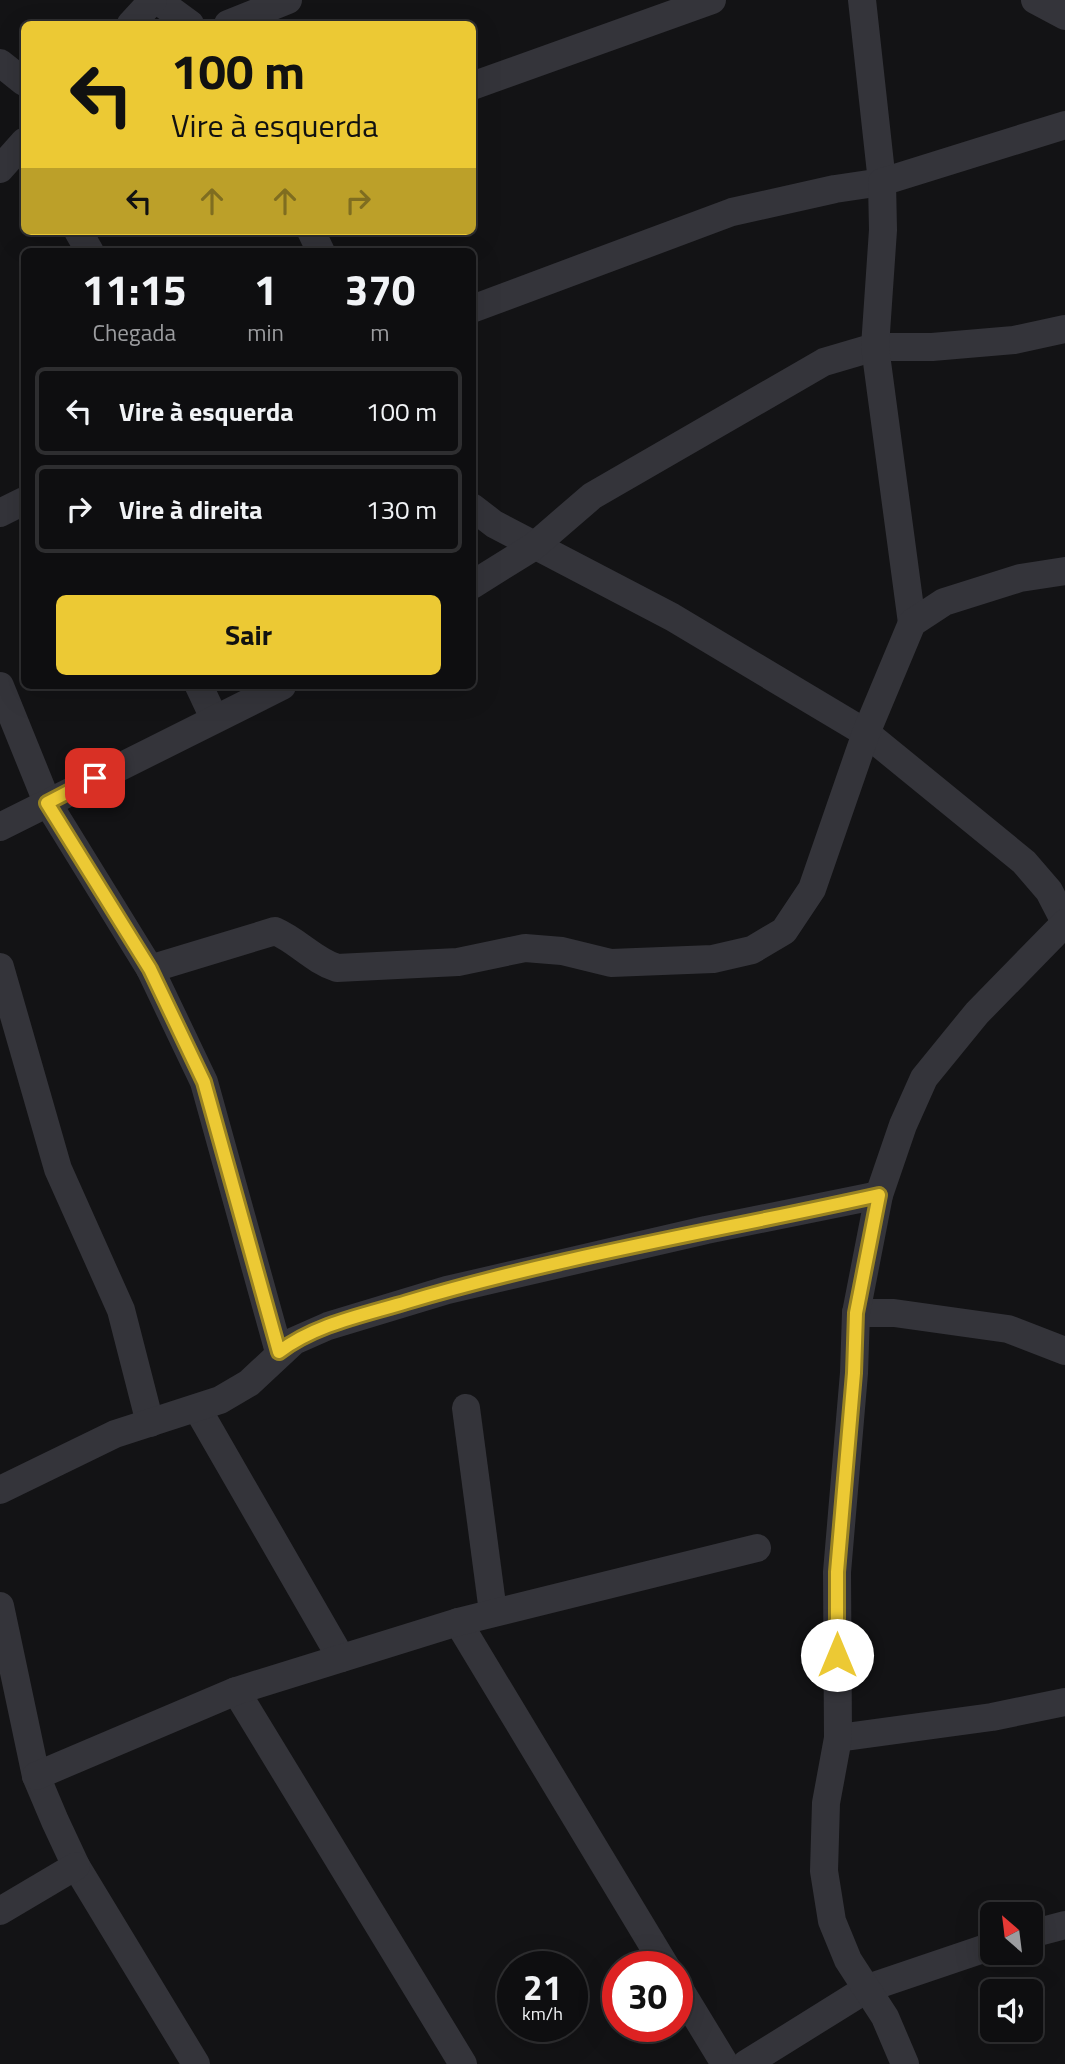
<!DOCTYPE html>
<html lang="pt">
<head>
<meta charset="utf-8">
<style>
  :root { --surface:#0e0e10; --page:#1c1c1e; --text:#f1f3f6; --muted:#9b9c9f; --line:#2e2e30; --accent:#ecc934 }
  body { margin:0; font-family:"Titillium Web",sans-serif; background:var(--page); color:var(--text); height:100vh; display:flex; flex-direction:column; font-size:26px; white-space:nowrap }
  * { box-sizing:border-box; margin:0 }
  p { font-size:23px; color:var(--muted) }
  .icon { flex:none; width:38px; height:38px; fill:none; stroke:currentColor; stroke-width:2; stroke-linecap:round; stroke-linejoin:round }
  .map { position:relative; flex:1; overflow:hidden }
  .details { position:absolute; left:21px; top:248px; width:455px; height:441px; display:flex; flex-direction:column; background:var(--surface); border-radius:10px; box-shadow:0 7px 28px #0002,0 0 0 2px var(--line) }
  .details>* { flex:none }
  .guide { position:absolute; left:21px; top:21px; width:455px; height:214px; border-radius:10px; box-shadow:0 7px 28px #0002,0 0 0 2px var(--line); background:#ecc934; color:#111; overflow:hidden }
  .needle { width:46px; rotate:332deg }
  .controls { position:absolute; left:980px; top:1902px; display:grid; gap:14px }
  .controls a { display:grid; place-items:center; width:63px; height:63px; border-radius:10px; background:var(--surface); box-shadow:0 7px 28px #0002,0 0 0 2px var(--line); font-size:35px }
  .speed { position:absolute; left:497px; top:1951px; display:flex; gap:14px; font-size:35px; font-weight:700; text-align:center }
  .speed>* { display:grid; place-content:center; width:91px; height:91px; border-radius:50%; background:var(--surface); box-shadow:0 7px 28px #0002,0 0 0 2px var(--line); line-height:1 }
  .speed small { font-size:18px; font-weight:400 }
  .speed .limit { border:10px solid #d22; background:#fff; color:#111 }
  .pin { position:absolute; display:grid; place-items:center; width:60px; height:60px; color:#fff; margin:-30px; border-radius:14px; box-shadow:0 4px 10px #0006 }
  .me { position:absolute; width:77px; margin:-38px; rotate:0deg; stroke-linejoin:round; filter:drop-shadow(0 0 5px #0008) }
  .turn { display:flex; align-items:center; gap:24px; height:147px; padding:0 35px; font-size:32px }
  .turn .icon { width:91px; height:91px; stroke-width:2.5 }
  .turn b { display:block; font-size:49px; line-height:60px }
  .lanes { display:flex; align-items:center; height:66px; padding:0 35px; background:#0003; justify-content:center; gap:35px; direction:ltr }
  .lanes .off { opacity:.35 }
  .eta { display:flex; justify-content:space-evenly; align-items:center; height:119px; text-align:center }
  .eta b { font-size:42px; font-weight:700; line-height:49px }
  .cta { display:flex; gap:14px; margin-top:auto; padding:14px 35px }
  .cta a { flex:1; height:80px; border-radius:10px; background:var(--accent); color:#111; font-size:28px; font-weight:700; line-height:80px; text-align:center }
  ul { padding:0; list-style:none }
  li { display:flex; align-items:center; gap:21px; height:88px; margin:0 14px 10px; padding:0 21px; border:4px solid var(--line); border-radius:10px }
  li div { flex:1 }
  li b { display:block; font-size:26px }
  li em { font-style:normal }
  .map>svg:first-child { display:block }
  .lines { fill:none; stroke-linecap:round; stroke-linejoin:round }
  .street { stroke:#34343a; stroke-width:28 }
  .route-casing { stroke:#998322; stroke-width:18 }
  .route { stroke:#ecc934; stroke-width:12 }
</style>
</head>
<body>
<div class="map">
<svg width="1065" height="2064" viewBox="0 0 1065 2064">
  <rect width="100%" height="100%" fill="#131315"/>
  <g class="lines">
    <g class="street">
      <polyline points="157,0 190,24"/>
      <polyline points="1035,0 1065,16"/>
      <polyline points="131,24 153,0"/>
      <polyline points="228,24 288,0"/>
      <polyline points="0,63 24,82"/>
      <polyline points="472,86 712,0"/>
      <polyline points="0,169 24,142"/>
      <polyline points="78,231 90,252"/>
      <polyline points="311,231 321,252"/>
      <polyline points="472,309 732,212 835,189 882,182 862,0"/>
      <polyline points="472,507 494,524 672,617 866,733 1024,862 1049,891 1065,922"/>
      <polyline points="0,513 24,501"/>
      <polyline points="472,585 533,547 592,496 824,362 875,347 932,347 1014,340 1065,329"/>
      <polyline points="912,623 875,347 883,230 882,182 1065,125"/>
      <polyline points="0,686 47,802 150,969 204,1082 279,1352"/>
      <polyline points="199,686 214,718"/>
      <polyline points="0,827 282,686"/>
      <polyline points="0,967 58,1169 121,1310 150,1423"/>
      <path d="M 150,969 L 275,931 C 298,941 313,960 337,968 L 458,962 L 525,948 L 562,951 L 611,963 L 713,959 L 752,950 L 784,931 L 812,889 L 866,733 L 912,623 L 944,602 L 1020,578 L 1065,571"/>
      <polyline points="856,1313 894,1313 1008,1329 1065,1351"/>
      <polyline points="197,1408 341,1658"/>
      <polyline points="466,1408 493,1612"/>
      <polyline points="0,1490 115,1434 220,1400 249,1383 294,1341 328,1326 447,1290 706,1230 879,1195"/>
      <polyline points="0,1606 36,1776 55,1821 76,1866 196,2064"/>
      <polyline points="458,1622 666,1967"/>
      <polyline points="236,1691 463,2064"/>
      <polyline points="838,1738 992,1717 1065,1702"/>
      <polyline points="36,1776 236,1691 458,1622 757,1548"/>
      <polyline points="0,1911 76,1866"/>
      <polyline points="1031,1934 1065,1925"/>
      <polyline points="677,1985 725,2064"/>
      <polyline points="746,2064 868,1988 992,1946"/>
      <polyline points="905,2064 885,2017 848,1960 832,1921 824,1871 826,1803 838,1738 837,1572 854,1373 856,1313 879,1195 903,1125 924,1078 977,1013 1065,923"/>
    </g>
  </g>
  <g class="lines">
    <g class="route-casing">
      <path id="route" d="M 95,778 L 47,803 L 150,969 L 204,1082 L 279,1352 C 316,1324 364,1315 407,1302 C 561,1256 722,1230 879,1195 L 856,1313 L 854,1373 L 837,1572 L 837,1655"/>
    </g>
    <use href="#route" class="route"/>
  </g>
</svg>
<div class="controls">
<a><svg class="needle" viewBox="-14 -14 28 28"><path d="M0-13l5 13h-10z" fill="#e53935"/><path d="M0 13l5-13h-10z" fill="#9b9c9f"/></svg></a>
<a><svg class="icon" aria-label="sound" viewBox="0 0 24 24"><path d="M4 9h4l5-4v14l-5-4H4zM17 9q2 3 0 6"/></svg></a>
</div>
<div class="speed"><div>21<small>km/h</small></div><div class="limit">30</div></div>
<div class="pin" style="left:95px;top:778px;background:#d93025"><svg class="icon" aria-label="arrive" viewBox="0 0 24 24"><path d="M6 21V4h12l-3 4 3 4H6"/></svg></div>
<svg class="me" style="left:837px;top:1655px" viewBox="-20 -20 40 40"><circle r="19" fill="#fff"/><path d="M0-13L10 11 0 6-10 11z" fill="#ecc934"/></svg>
<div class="guide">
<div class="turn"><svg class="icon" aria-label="left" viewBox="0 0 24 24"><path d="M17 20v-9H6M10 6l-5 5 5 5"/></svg><div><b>100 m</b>Vire à esquerda</div></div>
<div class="lanes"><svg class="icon" aria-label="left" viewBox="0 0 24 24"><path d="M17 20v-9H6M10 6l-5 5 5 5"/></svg><svg class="icon off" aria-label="ahead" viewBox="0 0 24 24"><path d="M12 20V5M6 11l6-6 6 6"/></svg><svg class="icon off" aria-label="ahead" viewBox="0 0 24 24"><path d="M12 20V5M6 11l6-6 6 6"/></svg><svg class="icon off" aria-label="right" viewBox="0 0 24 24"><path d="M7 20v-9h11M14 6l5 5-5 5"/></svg></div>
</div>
<section class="details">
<div class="eta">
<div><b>11:15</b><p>Chegada</p></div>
<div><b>1</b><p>min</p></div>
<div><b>370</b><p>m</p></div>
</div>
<ul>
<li><svg class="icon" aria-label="left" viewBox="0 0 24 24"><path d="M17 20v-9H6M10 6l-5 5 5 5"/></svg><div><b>Vire à esquerda</b></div><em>100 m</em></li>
<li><svg class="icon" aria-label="right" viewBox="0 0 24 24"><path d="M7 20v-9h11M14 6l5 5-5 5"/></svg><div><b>Vire à direita</b></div><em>130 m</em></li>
</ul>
<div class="cta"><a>Sair</a></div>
</section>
</div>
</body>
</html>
